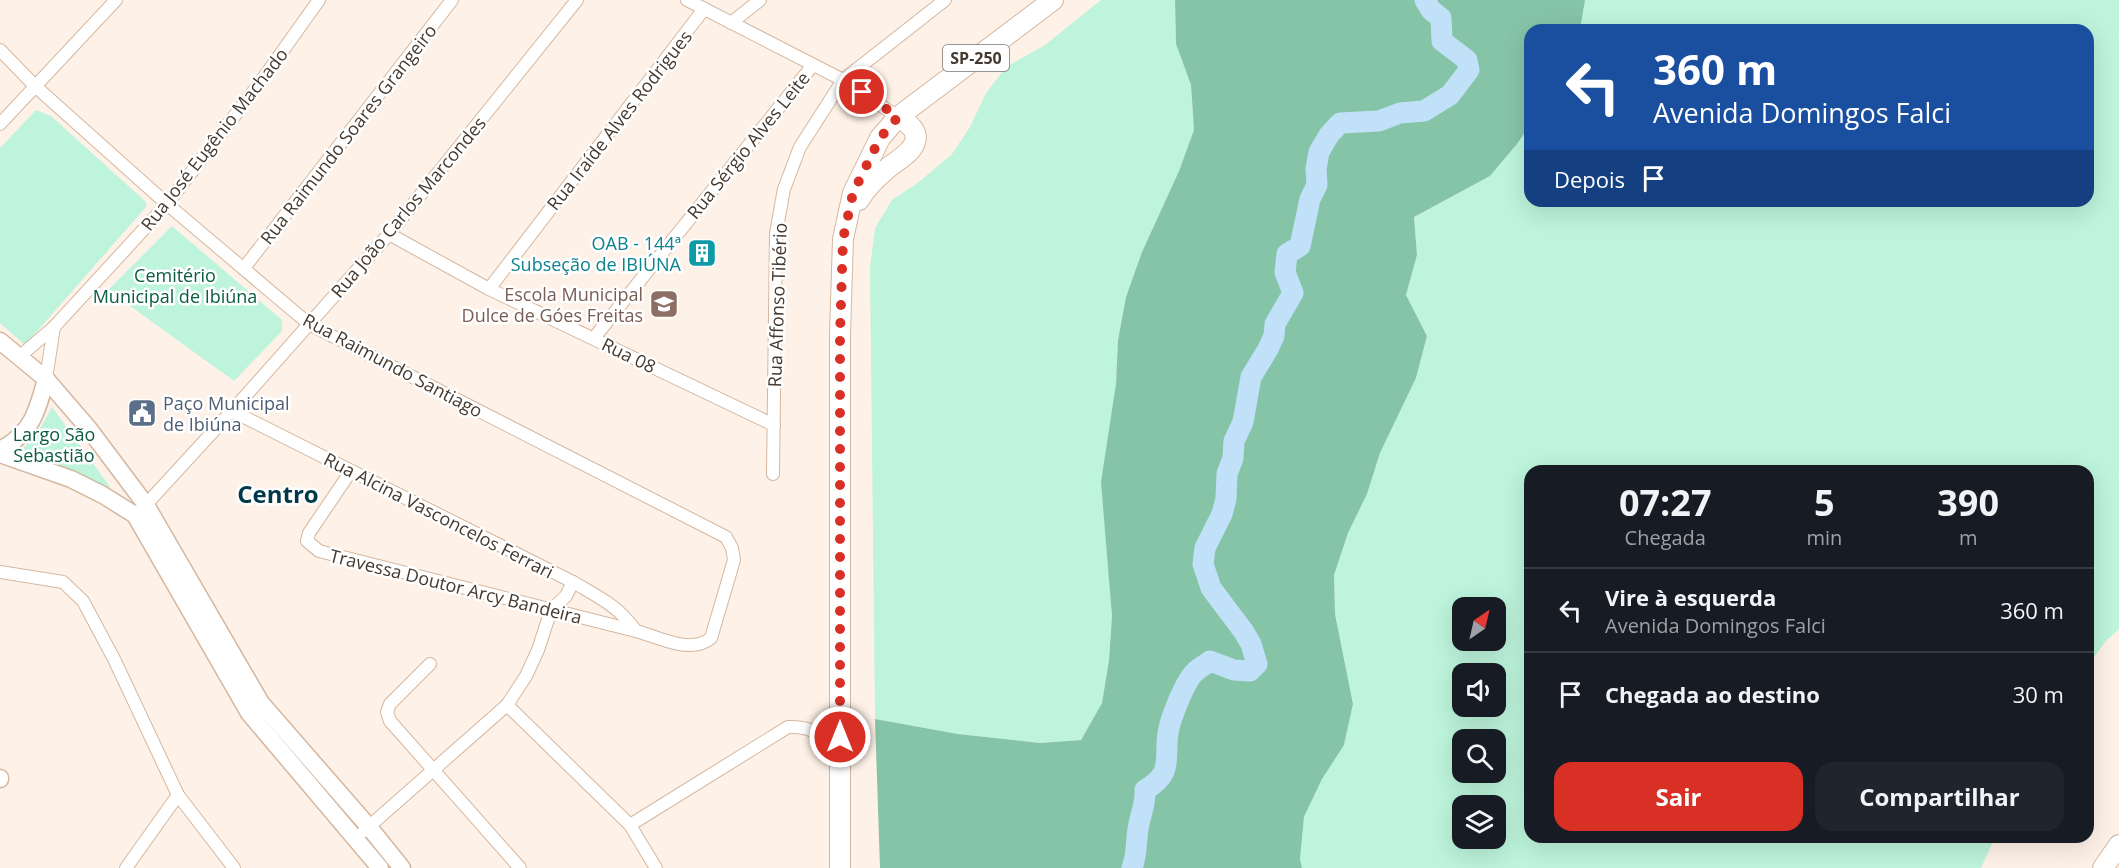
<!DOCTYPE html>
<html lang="pt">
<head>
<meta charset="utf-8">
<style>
  :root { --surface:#171b24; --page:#20242c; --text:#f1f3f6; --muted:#9ea1a6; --line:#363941; --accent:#d93025 }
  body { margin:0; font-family:"Open Sans",sans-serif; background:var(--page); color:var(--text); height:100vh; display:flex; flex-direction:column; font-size:22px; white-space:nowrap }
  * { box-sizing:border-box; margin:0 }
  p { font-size:20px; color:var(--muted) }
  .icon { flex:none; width:33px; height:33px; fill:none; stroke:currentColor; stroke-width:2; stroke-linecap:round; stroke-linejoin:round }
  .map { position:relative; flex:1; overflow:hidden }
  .side { position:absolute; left:1524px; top:465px; width:570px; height:378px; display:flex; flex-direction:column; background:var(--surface); border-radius:18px; box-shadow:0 6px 24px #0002 }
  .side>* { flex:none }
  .hud { position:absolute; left:1524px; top:24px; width:570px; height:183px; border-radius:18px; box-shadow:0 6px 24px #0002; background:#1a4fa0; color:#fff; overflow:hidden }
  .needle { width:39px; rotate:34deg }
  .fabs { position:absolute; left:1452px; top:597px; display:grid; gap:12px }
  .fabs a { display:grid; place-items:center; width:54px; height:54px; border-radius:12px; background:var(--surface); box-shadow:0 6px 24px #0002; font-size:30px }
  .pin { position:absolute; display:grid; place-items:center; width:51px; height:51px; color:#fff; margin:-26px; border:3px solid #fff; border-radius:50%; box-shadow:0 2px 6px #0007 }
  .me { position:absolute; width:66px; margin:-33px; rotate:0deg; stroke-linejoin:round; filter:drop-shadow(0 0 4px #0008) }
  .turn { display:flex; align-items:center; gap:21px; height:126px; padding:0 30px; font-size:27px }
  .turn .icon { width:78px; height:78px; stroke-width:2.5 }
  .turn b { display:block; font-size:42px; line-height:51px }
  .then { display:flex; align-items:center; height:57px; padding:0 30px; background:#0003; gap:12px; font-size:22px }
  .eta { display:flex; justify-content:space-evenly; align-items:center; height:102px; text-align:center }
  .eta b { font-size:36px; font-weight:700; line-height:42px }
  .action { display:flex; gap:12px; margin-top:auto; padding:12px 30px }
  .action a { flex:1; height:69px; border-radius:18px; background:var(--accent); color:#fff; font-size:24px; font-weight:700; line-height:69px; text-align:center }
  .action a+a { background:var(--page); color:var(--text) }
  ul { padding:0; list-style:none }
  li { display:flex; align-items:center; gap:18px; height:84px; padding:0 30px; border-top:2px solid var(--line) }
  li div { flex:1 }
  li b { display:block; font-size:22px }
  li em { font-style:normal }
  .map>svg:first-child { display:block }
  .green { fill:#bdf4db; fill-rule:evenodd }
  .forest { fill:#86c4a8 }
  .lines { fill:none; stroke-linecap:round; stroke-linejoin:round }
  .river { stroke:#c1e1f8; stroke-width:21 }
  .minor-casing { stroke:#d4b7a0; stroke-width:14 }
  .secondary-casing { stroke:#d4b7a0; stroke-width:19 }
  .primary-casing { stroke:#d4b7a0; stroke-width:22 }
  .minor { stroke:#fff; stroke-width:12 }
  .secondary { stroke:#fff; stroke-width:16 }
  .primary { stroke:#fff; stroke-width:20 }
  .route { stroke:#d93025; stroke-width:10; stroke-dasharray:0 18 }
  .labels { text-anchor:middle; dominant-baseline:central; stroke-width:5; stroke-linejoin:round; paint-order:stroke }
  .shield { fill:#fff; stroke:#7c746d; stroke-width:1.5 }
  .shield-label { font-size:16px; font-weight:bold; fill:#44392f }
  .street-label { font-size:18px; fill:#44392f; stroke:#fff }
  .culture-label { font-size:18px; fill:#0d838f; stroke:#fff; text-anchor:end }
  .park-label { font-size:18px; fill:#0a5c42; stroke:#fff }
  .education-label { font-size:18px; fill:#785e54; stroke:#fff; text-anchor:end }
  .service-label { font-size:18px; fill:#4e5e75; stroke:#fff; text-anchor:start }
  .district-label { font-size:24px; font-weight:bold; fill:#003849; stroke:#fff }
</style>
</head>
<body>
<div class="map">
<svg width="2119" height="868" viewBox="0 0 2119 868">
  <rect width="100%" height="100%" fill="#fef2e8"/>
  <g class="green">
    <polygon points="1101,0 1175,0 1176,44 1191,85 1194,130 1179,171 1142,252 1126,297 1118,340 1109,574 1112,616 1109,660 1102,703 1081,740 1040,743 958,734 875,719 870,267 875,228 892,200 919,182 952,154 970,127 986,93 1006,67 1045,45"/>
    <path d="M 1585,0 L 2119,0 L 2119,629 L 2106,641 L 2088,665 L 2088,471 L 1530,471 L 1530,837 L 1995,837 L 1981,868 L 1302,868 L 1300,859 L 1304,817 L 1322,779 L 1344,745 L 1353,704 L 1335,614 L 1334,575 L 1348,533 L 1367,494 L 1380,453 L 1416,378 L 1427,336 L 1406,295 L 1417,255 L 1414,217 L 1490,176 L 1517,144 L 1530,125 L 1530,201 L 2088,201 L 2088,30 L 1580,30 ZM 1462,608 L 1496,608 L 1496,640 L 1462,640 ZM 1462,674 L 1496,674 L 1496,706 L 1462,706 ZM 1462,740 L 1496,740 L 1496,772 L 1462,772 ZM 1462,806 L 1496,806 L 1496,838 L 1462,838 Z"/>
    <polygon points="36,110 51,116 146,202 146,207 25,345 0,323 0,148"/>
    <polygon points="172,226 282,320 282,331 234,381 108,290"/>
    <polygon points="52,407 110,487 104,491 21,450 36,436"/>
  </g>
  <polygon class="forest" points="1175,0 1585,0 1580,30 1530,30 1530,125 1517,144 1490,176 1414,217 1417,255 1406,295 1427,336 1416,378 1380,453 1367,494 1348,533 1334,575 1335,614 1353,704 1344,745 1322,779 1304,817 1300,859 1302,868 880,868 875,719 958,734 1040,743 1081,740 1102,703 1109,660 1112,616 1101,482 1116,384 1118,340 1126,297 1142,252 1179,171 1194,130 1191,85 1176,44"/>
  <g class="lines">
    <path class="river" d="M 1132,868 C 1137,855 1136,842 1138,829 C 1140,815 1146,804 1145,790 C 1174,773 1164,760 1168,733 C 1170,719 1185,681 1195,672 C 1199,668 1205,665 1210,661 L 1234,670 L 1250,671 L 1257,664 L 1251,644 L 1244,632 L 1211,588 L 1203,564 L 1205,548 L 1222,514 L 1226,499 L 1227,474 L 1233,458 L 1234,441 L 1243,422 L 1251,377 L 1268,349 L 1274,336 L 1275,324 L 1293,293 L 1285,272 L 1287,254 L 1300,246 L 1310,199 L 1317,185 L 1316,169 L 1319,152 L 1329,135 L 1340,123 L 1379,121 L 1400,113 L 1424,111 L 1450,95 L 1469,70 L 1467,60 L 1442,41 L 1441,18 L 1431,10 L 1425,0"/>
    <g class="minor-casing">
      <g id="minor">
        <polyline points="687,0 843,80 898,117"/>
        <polyline points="731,23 760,0"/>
        <path d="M 0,50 L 35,86 L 167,204 L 309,324 L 726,537 L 732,548 L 734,560 L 711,638 C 691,655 658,637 636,631 L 319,551 L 307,541 L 309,533 L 351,471"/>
        <polyline points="0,124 116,0"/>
        <polyline points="389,234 489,289 774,425"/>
        <polyline points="244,268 452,0"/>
        <polyline points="489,289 704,9"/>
        <polyline points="594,338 813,65"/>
        <polyline points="19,357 54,327 167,204 259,84 319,0"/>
        <polyline points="46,379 54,327"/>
        <path d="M 232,411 L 573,582 C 600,598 617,605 636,631"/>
        <polyline points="773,474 776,233 784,189 800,147 843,80 945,0"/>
        <polyline points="141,510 232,411 389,234 577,0"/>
        <polyline points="0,572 63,582 83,601 114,659 178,795 234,868"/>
        <polyline points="430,664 390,704 387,712 390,721 520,868"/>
        <polyline points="507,705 630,825 656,868"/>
        <path d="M 630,825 L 788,727 C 813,726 824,735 839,754"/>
        <polyline points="364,831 507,705 526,676 538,650 551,610 566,596 573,582"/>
        <polyline points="126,868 178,795"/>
      </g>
    </g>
    <g class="secondary-casing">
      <g id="secondary">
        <polyline points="0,341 46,379 89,429 146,505 261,703 369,827 402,868"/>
        <path d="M 0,450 C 32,433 37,412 46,379"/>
        <polyline points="0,454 71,479 103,495 135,515 249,713 380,868"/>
        <polyline points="0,778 0,779"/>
      </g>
    </g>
    <g class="primary-casing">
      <g id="primary">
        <path d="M 859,200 C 866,187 876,178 888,168 C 896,161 911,154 915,142 C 919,130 907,122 898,117"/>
        <polyline points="840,868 840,335 843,239 853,193 880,138 898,117 1053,0"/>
        <polyline points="2103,868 2119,845"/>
      </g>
    </g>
    <use href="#minor" class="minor"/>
    <use href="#secondary" class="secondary"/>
    <use href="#primary" class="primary"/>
  </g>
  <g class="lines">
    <polyline class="route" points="840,737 840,335 843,239 853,193 880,138 898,117 862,92"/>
  </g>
  <defs>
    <g id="building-square" transform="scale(1.5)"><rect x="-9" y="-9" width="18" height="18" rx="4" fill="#0f9aa8" stroke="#fff"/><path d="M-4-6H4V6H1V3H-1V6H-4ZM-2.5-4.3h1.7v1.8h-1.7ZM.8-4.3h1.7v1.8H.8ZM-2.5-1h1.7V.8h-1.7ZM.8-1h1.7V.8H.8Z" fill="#fff"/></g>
    <g id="school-square" transform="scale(1.5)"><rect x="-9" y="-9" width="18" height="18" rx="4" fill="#8d6e63" stroke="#fff"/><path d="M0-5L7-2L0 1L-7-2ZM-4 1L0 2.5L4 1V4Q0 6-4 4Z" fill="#fff"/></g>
    <g id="civic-square" transform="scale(1.5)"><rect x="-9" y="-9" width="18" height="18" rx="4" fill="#5c6f8a" stroke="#fff"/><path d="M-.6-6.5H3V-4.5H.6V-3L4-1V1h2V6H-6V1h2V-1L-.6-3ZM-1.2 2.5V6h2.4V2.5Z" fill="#fff"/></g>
  </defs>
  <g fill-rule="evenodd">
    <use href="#building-square" x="702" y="253"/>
    <use href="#school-square" x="664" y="304"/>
    <use href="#civic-square" x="142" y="413"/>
  </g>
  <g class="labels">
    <rect class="shield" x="943" y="45" width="66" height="26" rx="4.5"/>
    <g class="shield-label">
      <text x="976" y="58">SP-250</text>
    </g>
    <g class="street-label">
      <text transform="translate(619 120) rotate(-52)">Rua Iraíde Alves Rodrigues</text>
      <text transform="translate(348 134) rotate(-52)">Rua Raimundo Soares Grangeiro</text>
      <text transform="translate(214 139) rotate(-52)">Rua José Eugênio Machado</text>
      <text transform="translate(748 145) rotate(-51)">Rua Sérgio Alves Leite</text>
      <text transform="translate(408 207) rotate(-50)">Rua João Carlos Marcondes</text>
      <text transform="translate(777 305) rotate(-88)">Rua Affonso Tibério</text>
      <text transform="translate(629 355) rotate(26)">Rua 08</text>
      <text transform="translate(393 365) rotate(28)">Rua Raimundo Santiago</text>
      <text transform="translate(439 515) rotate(27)">Rua Alcina Vasconcelos Ferrari</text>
      <text transform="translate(456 586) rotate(14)">Travessa Doutor Arcy Bandeira</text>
    </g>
    <g class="culture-label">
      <text x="681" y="243">OAB - 144ª<tspan x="681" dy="21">Subseção de IBIÚNA</tspan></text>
    </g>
    <g class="park-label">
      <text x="175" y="275">Cemitério<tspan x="175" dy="21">Municipal de Ibiúna</tspan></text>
      <text x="54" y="434">Largo São<tspan x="54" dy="21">Sebastião</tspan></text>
    </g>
    <g class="education-label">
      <text x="643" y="294">Escola Municipal<tspan x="643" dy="21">Dulce de Góes Freitas</tspan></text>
    </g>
    <g class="service-label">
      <text x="163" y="403">Paço Municipal<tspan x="163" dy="21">de Ibiúna</tspan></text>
    </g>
    <g class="district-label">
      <text x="278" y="493">Centro</text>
    </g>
  </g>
</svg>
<div class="fabs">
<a><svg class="needle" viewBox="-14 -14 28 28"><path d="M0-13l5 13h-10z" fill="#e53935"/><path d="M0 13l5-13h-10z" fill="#9ea1a6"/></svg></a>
<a><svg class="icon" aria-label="sound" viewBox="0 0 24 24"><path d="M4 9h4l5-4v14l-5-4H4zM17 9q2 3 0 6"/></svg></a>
<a><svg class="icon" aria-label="search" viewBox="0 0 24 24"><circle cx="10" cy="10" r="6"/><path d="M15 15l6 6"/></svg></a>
<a><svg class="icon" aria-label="layers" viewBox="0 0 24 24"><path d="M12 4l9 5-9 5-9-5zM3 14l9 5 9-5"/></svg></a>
</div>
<div class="pin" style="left:862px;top:92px;background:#d93025"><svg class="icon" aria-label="arrive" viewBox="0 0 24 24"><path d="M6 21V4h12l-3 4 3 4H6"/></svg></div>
<svg class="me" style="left:840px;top:737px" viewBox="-20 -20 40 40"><circle r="17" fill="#d93025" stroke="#fff" stroke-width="3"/><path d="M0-11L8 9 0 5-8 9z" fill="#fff"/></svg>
<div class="hud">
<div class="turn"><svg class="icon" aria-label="left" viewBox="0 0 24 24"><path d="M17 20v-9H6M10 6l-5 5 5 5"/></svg><div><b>360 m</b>Avenida Domingos Falci</div></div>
<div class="then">Depois<svg class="icon" aria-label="arrive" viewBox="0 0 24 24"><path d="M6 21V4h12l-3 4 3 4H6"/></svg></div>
</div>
<section class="side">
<div class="eta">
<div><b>07:27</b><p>Chegada</p></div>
<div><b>5</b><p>min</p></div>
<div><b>390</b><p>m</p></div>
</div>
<ul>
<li><svg class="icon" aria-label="left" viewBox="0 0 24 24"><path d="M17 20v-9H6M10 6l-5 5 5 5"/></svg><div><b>Vire à esquerda</b><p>Avenida Domingos Falci</p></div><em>360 m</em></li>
<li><svg class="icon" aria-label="arrive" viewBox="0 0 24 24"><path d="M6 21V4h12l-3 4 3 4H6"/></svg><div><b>Chegada ao destino</b></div><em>30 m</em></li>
</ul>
<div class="action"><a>Sair</a><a>Compartilhar</a></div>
</section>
</div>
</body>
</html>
